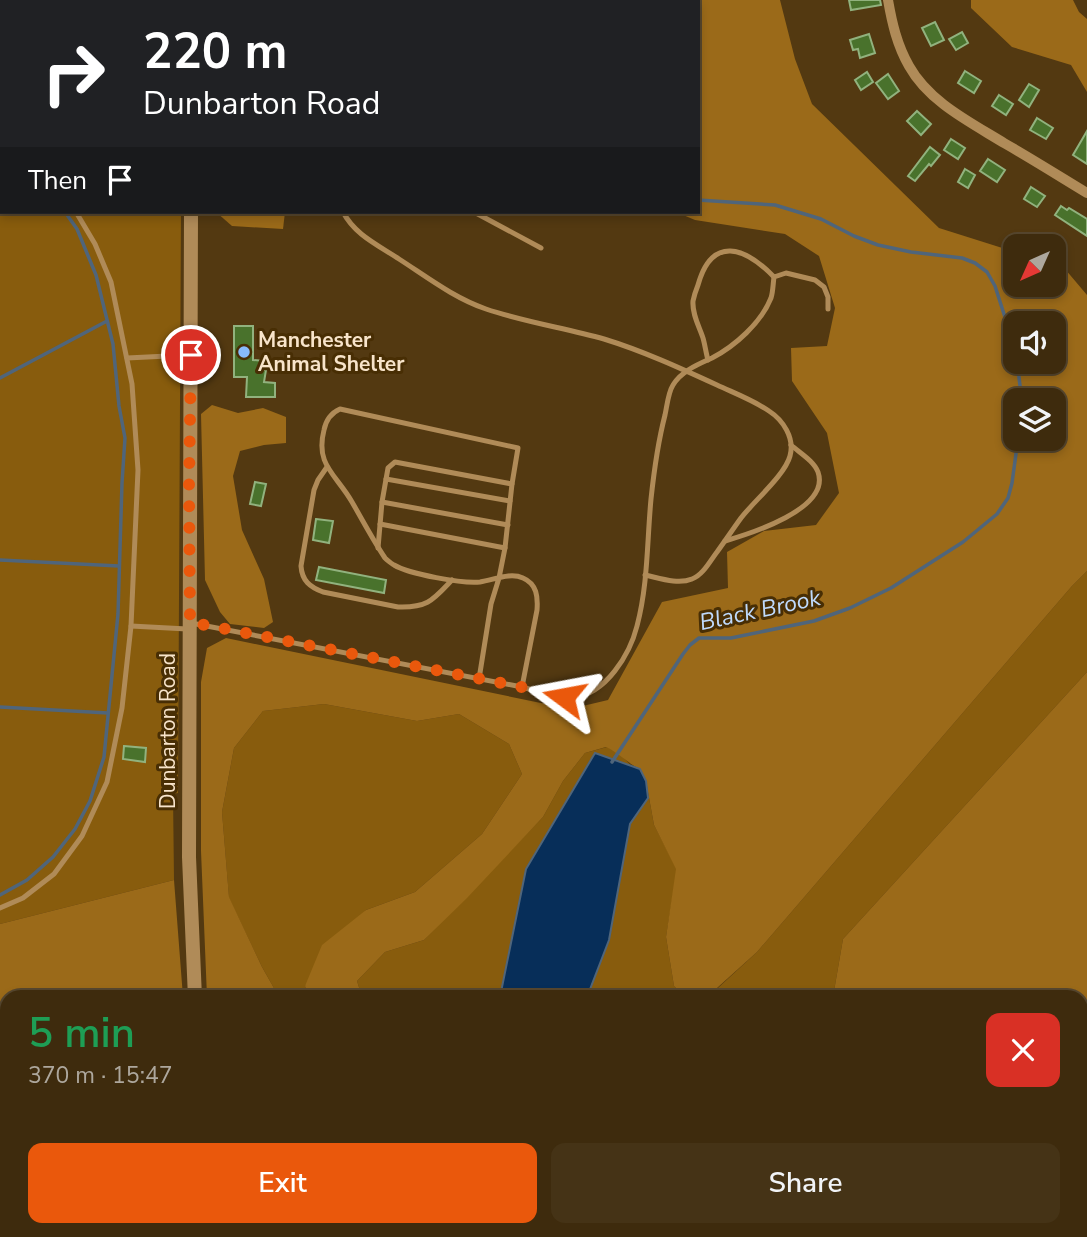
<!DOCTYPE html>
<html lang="en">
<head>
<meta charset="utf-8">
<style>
  :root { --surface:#3e2b0d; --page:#453316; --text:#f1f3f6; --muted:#ada79d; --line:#57472e; --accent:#ea580c }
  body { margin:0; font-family:"Nunito Sans",sans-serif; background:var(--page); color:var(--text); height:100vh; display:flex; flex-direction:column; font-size:26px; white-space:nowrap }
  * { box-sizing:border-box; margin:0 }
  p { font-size:23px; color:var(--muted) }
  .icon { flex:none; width:38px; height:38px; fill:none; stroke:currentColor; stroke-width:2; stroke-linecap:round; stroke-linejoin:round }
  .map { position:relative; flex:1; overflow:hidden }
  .sheet { position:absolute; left:0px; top:990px; width:1088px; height:247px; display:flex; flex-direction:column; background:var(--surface); border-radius:21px 21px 0 0; box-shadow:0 4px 10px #0003,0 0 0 2px var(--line) }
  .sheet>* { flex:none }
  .banner { position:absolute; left:0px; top:0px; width:700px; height:214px; box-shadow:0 4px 10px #0003,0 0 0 2px var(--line); background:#202124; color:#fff; overflow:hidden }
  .needle { width:46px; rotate:225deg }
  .buttons { position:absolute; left:1003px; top:234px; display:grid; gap:14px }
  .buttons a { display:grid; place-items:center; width:63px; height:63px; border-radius:14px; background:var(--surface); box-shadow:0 4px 10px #0003,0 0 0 2px var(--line); font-size:35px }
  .pin { position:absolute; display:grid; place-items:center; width:60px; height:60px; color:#fff; margin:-30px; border:4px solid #fff; border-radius:50%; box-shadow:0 2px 7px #0007 }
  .me { position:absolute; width:77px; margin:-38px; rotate:283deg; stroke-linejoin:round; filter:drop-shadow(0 0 5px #0008) }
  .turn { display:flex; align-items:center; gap:24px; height:147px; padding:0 28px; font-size:32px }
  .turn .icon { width:91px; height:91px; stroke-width:2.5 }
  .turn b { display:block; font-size:49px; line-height:60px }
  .then { display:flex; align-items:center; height:66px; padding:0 28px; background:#0003; gap:14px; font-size:26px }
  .round { display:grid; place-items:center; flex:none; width:74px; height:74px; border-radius:14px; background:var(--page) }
  .head { display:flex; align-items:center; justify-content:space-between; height:119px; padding:0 28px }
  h1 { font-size:42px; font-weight:600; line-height:52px; color:#1e9e55 }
  .cta { display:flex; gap:14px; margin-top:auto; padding:14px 28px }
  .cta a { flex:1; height:80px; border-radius:14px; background:var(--accent); color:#fff; font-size:28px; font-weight:600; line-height:80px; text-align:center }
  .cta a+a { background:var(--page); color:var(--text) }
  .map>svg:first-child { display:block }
  .green { fill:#885c0d }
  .forest { fill:#9b6a19; fill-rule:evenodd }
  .water { fill:#072e59; stroke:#4f657b; stroke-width:2 }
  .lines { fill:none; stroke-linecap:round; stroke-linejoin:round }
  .stream { stroke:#4f657b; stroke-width:3.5 }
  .building { fill:#49722c; stroke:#91b27e; stroke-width:2 }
  .service { stroke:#b08b58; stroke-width:5 }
  .minor { stroke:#b08b58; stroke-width:10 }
  .tertiary { stroke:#b08b58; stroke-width:14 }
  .route { stroke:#ea580c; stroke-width:12; stroke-dasharray:0 21.6 }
  .poi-dot { fill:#87bbfb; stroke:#482e04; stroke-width:2.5 }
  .labels { text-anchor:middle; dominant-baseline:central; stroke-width:6; stroke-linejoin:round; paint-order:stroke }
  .poi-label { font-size:21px; font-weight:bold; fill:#f8e4ca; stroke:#482e04; text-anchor:start }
  .street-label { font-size:21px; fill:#f8e4ca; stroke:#482e04 }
  .water-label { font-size:23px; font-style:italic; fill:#bfdafc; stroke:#482e04 }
</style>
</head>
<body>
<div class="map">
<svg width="1087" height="1237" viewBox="0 0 1087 1237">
  <rect width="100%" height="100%" fill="#533911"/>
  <g class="green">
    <polygon points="0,14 2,15 2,212 181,212 178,793 173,794 174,880 0,924"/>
    <polygon points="1087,571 1087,672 843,939 833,997 707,998 757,952 1072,586"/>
    <polygon points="324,704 417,721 459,714 509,744 522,774 482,834 415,892 366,910 305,986 308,997 279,997 262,967 229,898 222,812 234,748 263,711"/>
    <polygon points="607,747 619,753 646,781 654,825 677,869 666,937 674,986 685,997 362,997 357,981 385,952 424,940 543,817 563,781 585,753"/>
    <polygon points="1087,1008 1087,1085 1082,1086 1082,1009"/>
    <polygon points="7,1230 175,1230 172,1237 0,1237 0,1232"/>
    <polygon points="200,1230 806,1230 806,1237 197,1237"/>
  </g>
  <g class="forest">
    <path d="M 209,0 L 780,0 L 795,59 L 812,104 L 939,228 L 1015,252 L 1015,285 L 1054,285 L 1054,265 L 1065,269 L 1087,295 L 1087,571 L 1072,586 L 757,952 L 707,997 L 685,997 L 674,986 L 666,937 L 676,869 L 654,825 L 646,781 L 640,769 C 627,763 619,753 606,747 L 585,753 L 563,781 L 543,817 L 467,898 L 424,940 L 385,952 L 357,981 L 362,997 L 308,997 L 305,986 L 322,945 L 366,910 L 415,892 L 482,834 L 522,774 L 509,744 L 459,714 L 417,721 L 324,704 L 263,711 L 234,748 L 222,812 L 229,897 L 262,967 L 279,997 L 207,997 L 201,851 L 201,682 L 207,648 L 226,638 L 570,709 L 608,700 L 662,602 L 728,588 L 727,552 L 764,531 L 816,525 L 839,493 L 827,433 L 792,381 L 791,348 L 827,346 L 835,308 L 819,256 L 785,234 L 695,220 L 676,212 L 698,212 L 698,2 L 209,2 ZM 1015,324 L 1054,324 L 1054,362 L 1015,362 ZM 1015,401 L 1054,401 L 1054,439 L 1015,439 Z"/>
    <polygon points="971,0 1073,0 1079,12 1087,19 1087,92 1071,65 1012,47 971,8"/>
    <polygon points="216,212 285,212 283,229 232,226"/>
    <polygon points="212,405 238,413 263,408 286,417 286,443 264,445 240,451 233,476 242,530 264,579 273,622 264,628 230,624 220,612 205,580 201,414"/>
    <polygon points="1087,672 1087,1008 1082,1009 1082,998 833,997 843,939"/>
    <polygon points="174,880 183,997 7,998 7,1230 0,1232 0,924"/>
    <polygon points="1087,1085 1087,1237 806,1237 806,1230 1082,1230 1082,1086"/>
  </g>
  <g class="water">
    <polygon points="595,753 640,769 646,781 648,798 630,824 609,940 587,997 500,997 526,869"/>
    <polygon points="466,1230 550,1230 551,1237 461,1237"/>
  </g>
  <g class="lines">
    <g class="stream">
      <polyline points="441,0 441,2"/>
      <polyline points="0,152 2,154"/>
      <polyline points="698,200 775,205 821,219 854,236 878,245 911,252 962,258 975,263 987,272 995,286 1011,336 1015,353"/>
      <polyline points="1017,362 1022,401"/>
      <polyline points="0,378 107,321"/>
      <polyline points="0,560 119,566"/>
      <polyline points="0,707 108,713"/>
      <polyline points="612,762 683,654 690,645 699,638 731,638 814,621 850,608 891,588 963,542 997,514 1008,498 1012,483 1018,439"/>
      <polyline points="0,895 27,880 53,857 75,829 90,801 104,757 118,614 122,483 125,438 119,406 113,344 96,275 77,229 65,212"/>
    </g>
  </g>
  <g class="building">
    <polygon points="849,0 880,0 881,5 851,10"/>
    <polygon points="935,22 944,40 931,46 922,28"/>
    <polygon points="962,32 968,43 956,50 949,39"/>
    <polygon points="869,34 875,53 860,58 858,49 853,50 850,40"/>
    <polygon points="965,71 981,81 974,93 958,83"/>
    <polygon points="867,72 873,82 861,90 855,80"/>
    <polygon points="888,74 899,91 888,99 876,83"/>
    <polygon points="1029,84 1039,90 1029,107 1019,100"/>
    <polygon points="999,95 1013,104 1006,115 992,106"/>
    <polygon points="917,111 931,124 921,135 907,121"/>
    <polygon points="1037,118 1053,128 1046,139 1030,130"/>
    <polygon points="1087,131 1087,164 1073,155"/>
    <polygon points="951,139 965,148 958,159 944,150"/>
    <polygon points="930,147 940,155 931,166 929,164 915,181 908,176"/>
    <polygon points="988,159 1005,170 997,182 980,171"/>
    <polygon points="965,169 975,175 968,188 958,182"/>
    <polygon points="1031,187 1045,196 1037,207 1024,199"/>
    <polygon points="1061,206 1067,210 1069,208 1087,219 1087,236 1055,215"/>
    <polygon points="234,326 253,326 253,360 265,361 265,370 266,370 264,382 275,383 275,397 246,397 247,377 234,377"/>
    <polygon points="255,482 266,484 261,506 250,504"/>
    <polygon points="316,519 333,521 329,543 313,540"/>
    <polygon points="319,567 386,580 384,593 316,580"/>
    <polygon points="124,746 146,748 145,762 123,759"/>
  </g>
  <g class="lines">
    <g class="service">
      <polyline points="0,137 2,139"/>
      <path d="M 343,212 C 355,235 378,245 399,259 C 427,277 454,298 486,309 C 524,322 565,328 604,339 C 643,351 680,368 717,385 C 734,393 753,400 769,411 C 783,420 795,438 790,456 C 785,475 754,501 741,518 C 733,529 725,541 717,552 C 710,561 703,575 692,579 C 678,585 659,578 645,575"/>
      <polyline points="474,212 541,248"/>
      <polyline points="127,358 188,355"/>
      <path d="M 708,360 C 706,353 705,345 703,338 C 699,326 692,314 693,301 C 694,296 696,290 698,285 C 712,235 745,247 774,277"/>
      <path d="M 327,467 L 318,480 L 314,490 L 301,566 C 302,581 310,587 323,592 L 398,607 C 428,608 433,600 452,580"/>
      <polyline points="386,479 510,501"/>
      <polyline points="382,502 508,525"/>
      <polyline points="380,524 505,548"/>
      <path d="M 725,541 C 749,534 831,509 818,472 C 814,461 800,453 791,445"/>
      <polyline points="378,548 382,502 388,468 395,462 512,484"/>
      <path d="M 191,623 L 522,687 C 538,691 556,699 574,697 C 606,694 630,654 637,626 C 648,585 647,541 651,499 C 654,471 658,442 665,415 C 667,406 668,393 673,385 C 681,371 699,364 712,358 C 735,346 761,323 771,298 C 773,292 773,284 774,277 L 786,273 L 815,280 L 824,287 L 828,297 L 828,309"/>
      <polyline points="131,626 187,629"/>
      <path d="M 479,679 L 491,604 L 499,578 L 505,548 L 512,484 L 518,448 L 340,409 C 331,413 326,420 324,430 C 315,465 336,474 352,502 C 363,521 373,540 385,558 C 386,559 393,565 394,565 C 409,574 463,584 480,582 C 494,580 510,572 523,578 C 537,584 538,597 537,610 L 522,687"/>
      <polyline points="0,908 23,898 54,874 82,836 107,782 122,708 131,626 138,470 132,384 111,282 95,244 76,212"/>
    </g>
    <path class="minor" d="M 888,0 C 892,23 897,45 909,66 C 929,102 970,122 1004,143 C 1032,159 1059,176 1087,193"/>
    <g class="tertiary">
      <polyline points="196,0 196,2"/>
      <polyline points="191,212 189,857 195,998"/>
      <polyline points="182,1237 185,1230"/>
    </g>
  </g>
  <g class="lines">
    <polyline class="route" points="191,355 189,485 190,622 522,687 564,697"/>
  </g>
  <circle class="poi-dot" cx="244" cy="352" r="7"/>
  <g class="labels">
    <g class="poi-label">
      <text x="258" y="340">Manchester<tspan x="258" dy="24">Animal Shelter</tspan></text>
    </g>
    <g class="street-label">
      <text transform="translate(168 731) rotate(-90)">Dunbarton Road</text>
    </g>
    <g class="water-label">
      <text transform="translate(760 610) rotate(-12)">Black Brook</text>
    </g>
  </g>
</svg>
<div class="buttons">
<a><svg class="needle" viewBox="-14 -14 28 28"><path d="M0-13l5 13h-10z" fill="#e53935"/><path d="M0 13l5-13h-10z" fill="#ada79d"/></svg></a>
<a><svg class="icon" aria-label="sound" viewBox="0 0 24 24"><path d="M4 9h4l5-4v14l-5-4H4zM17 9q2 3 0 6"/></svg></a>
<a><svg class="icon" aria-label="layers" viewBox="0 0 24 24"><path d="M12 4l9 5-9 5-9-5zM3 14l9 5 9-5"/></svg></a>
</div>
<div class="pin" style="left:191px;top:355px;background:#d93025"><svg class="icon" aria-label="arrive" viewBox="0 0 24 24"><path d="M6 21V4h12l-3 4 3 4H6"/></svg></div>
<svg class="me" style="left:564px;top:697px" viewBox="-20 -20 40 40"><path d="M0-17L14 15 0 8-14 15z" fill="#ea580c" stroke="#fff" stroke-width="4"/></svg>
<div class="banner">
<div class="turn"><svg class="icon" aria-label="right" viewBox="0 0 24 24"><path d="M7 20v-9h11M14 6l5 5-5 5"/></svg><div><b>220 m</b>Dunbarton Road</div></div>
<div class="then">Then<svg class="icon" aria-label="arrive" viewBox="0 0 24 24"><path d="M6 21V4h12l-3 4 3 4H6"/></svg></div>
</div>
<section class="sheet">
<div class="head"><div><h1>5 min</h1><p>370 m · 15:47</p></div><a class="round" style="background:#d93025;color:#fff"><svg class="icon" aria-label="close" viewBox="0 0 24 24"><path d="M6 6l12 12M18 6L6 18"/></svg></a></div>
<div class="cta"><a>Exit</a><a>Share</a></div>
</section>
</div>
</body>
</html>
